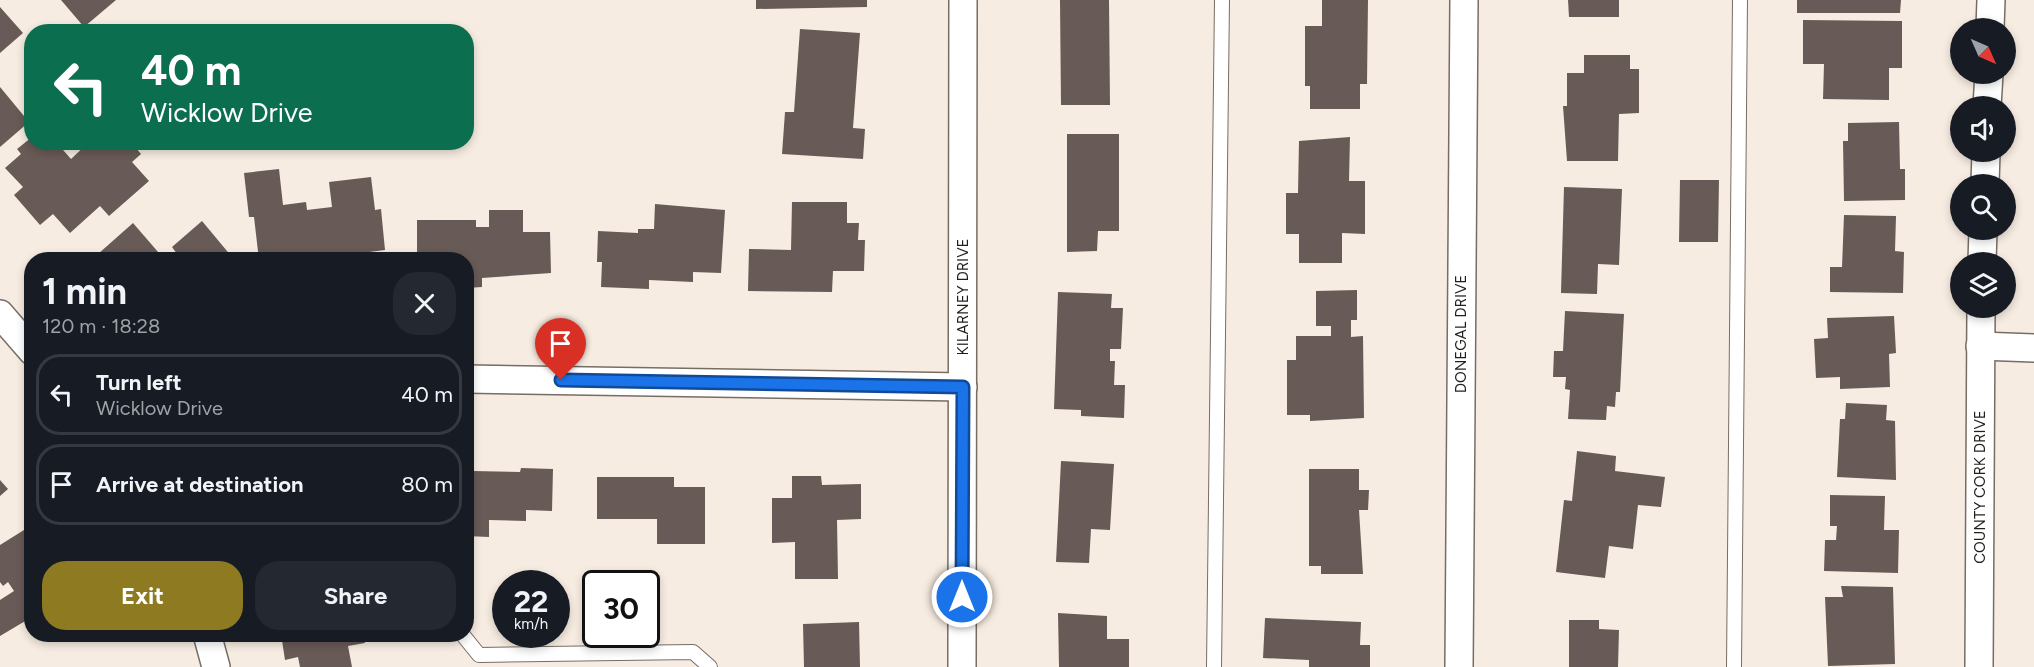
<!DOCTYPE html>
<html lang="en">
<head>
<meta charset="utf-8">
<style>
  :root { --surface:#171b24; --page:#242831; --text:#f1f3f6; --muted:#9ea1a6; --line:#363941; --accent:#8e7a20 }
  body { margin:0; font-family:Figtree,sans-serif; background:var(--page); color:var(--text); height:100vh; display:flex; flex-direction:column; font-size:22px; white-space:nowrap }
  * { box-sizing:border-box; margin:0 }
  p { font-size:20px; color:var(--muted) }
  .icon { flex:none; width:33px; height:33px; fill:none; stroke:currentColor; stroke-width:2; stroke-linecap:round; stroke-linejoin:round }
  .map { position:relative; flex:1; overflow:hidden }
  .side { position:absolute; left:24px; top:252px; width:450px; height:390px; display:flex; flex-direction:column; background:var(--surface); border-radius:24px; box-shadow:0 3px 9px #0003 }
  .side>* { flex:none }
  .hud { position:absolute; left:24px; top:24px; width:450px; height:126px; border-radius:24px; box-shadow:0 3px 9px #0003; background:#0b6e4f; color:#fff; overflow:hidden }
  .needle { width:39px; rotate:135deg }
  .controls { position:absolute; left:1950px; top:18px; display:grid; gap:12px }
  .controls a { display:grid; place-items:center; width:66px; height:66px; border-radius:50%; background:var(--surface); box-shadow:0 3px 9px #0003; font-size:30px }
  .speed { position:absolute; left:492px; top:570px; display:flex; gap:12px; font-size:30px; font-weight:700; text-align:center }
  .speed>* { display:grid; place-content:center; width:78px; height:78px; border-radius:50%; background:var(--surface); box-shadow:0 3px 9px #0003; line-height:1 }
  .speed small { font-size:15px; font-weight:400 }
  .speed .limit { border:3px solid #111; border-radius:9px; background:#fff; color:#111 }
  .pin { position:absolute; display:grid; place-items:center; width:51px; height:51px; color:#fff; margin:-62px -26px; border-radius:50% 50% 50% 0; rotate:-45deg; box-shadow:0 0 6px #0007 }
  .pin .icon { rotate:45deg }
  .me { position:absolute; width:66px; margin:-33px; rotate:0deg; stroke-linejoin:round; filter:drop-shadow(0 0 4px #0008) }
  .turn { display:flex; align-items:center; gap:21px; height:126px; padding:0 18px; font-size:27px }
  .turn .icon { width:78px; height:78px; stroke-width:2.5 }
  .turn b { display:block; font-size:42px; line-height:51px }
  .round { display:grid; place-items:center; flex:none; width:63px; height:63px; border-radius:24px; background:var(--page) }
  .headline { display:flex; align-items:center; justify-content:space-between; height:102px; padding:0 18px }
  h1 { font-size:36px; font-weight:700; line-height:45px }
  .cta { display:flex; gap:12px; margin-top:auto; padding:12px 18px }
  .cta a { flex:1; height:69px; border-radius:24px; background:var(--accent); color:#fff; font-size:24px; font-weight:700; line-height:69px; text-align:center }
  .cta a+a { background:var(--page); color:var(--text) }
  ul { padding:0; list-style:none }
  li { display:flex; align-items:center; gap:18px; height:81px; margin:0 12px 9px; padding:0 6px; border:3px solid var(--line); border-radius:24px }
  li div { flex:1 }
  li b { display:block; font-size:22px }
  li em { font-style:normal }
  .map>svg:first-child { display:block }
  .building { fill:#685a56 }
  .lines { fill:none; stroke-linecap:round; stroke-linejoin:round }
  .lane-casing { stroke:#766d64; stroke-width:16 }
  .street-casing { stroke:#766d64; stroke-width:30 }
  .lane { stroke:#fff; stroke-width:14 }
  .street { stroke:#fff; stroke-width:27 }
  .route-casing { stroke:#114b97; stroke-width:15 }
  .route { stroke:#1a73e8; stroke-width:10 }
  .labels { text-anchor:middle; dominant-baseline:central; stroke-width:6; stroke-linejoin:round; paint-order:stroke }
  .street-label { font-size:15px; fill:#221f1b; stroke:#fff }
</style>
</head>
<body>
<div class="map">
<svg width="2034" height="667" viewBox="0 0 2034 667">
  <rect width="100%" height="100%" fill="#f7ece1"/>
  <g class="building">
    <polygon points="61,0 116,0 84,27"/>
    <polygon points="756,0 867,0 867,7 756,9"/>
    <polygon points="1060,0 1109,0 1110,105 1061,105"/>
    <polygon points="1322,0 1368,0 1367,84 1360,84 1360,109 1310,109 1310,86 1305,86 1305,26 1322,26"/>
    <polygon points="1568,0 1619,0 1619,17 1569,17"/>
    <polygon points="1797,0 1901,0 1900,13 1797,13"/>
    <polygon points="0,7 23,33 0,53"/>
    <polygon points="1803,20 1902,21 1902,68 1889,68 1889,100 1823,99 1824,64 1803,64"/>
    <polygon points="800,29 860,33 853,128 865,129 863,159 782,154 785,112 794,112"/>
    <polygon points="1584,55 1630,55 1630,69 1639,69 1639,113 1619,114 1618,161 1567,161 1563,106 1567,106 1567,73 1584,73"/>
    <polygon points="0,87 29,122 0,147"/>
    <polygon points="1899,122 1900,169 1905,169 1905,200 1844,201 1843,141 1848,141 1848,123"/>
    <polygon points="1067,134 1119,134 1119,231 1098,231 1097,251 1067,252"/>
    <polygon points="32,137 32,142 56,142 71,159 89,142 131,142 141,154 132,162 149,181 109,216 100,206 70,233 53,214 40,225 14,195 23,187 5,168 21,154 17,149"/>
    <polygon points="1350,137 1349,181 1365,181 1365,234 1342,233 1342,263 1299,263 1299,234 1286,234 1286,193 1298,193 1299,141"/>
    <polygon points="279,169 283,205 306,202 307,210 332,207 329,182 371,177 375,210 381,209 385,250 338,256 339,260 259,260 254,217 249,217 244,173"/>
    <polygon points="1680,180 1719,180 1718,242 1679,242"/>
    <polygon points="1564,187 1622,189 1619,265 1598,264 1597,294 1561,293"/>
    <polygon points="792,202 847,202 847,223 859,223 858,240 865,240 864,271 833,271 832,292 748,291 749,249 791,250"/>
    <polygon points="655,204 725,210 721,273 693,272 693,282 649,280 649,289 601,287 602,262 597,262 598,231 638,233 638,229 654,229"/>
    <polygon points="489,210 523,210 523,232 550,232 551,273 482,278 482,287 466,288 466,260 417,257 417,220 476,220 476,227 489,227"/>
    <polygon points="1844,215 1896,216 1895,251 1904,252 1903,293 1830,292 1830,267 1842,267"/>
    <polygon points="202,221 232,257 229,260 170,260 177,254 172,247"/>
    <polygon points="133,223 165,260 104,260 98,254"/>
    <polygon points="1357,290 1357,320 1351,320 1351,337 1363,336 1364,418 1310,421 1310,415 1287,415 1287,360 1296,360 1296,336 1331,336 1331,326 1316,326 1316,291"/>
    <polygon points="1058,292 1112,294 1111,308 1123,308 1121,349 1110,349 1110,361 1115,361 1114,385 1125,385 1124,418 1081,416 1081,410 1054,409"/>
    <polygon points="1565,311 1624,314 1620,392 1616,392 1615,407 1607,406 1606,420 1568,419 1570,390 1565,389 1566,377 1553,377 1554,351 1563,351"/>
    <polygon points="1894,316 1896,353 1889,354 1890,387 1840,389 1840,377 1816,378 1814,339 1828,338 1827,318"/>
    <polygon points="1846,403 1887,405 1886,420 1895,421 1896,480 1837,477 1840,419 1845,419"/>
    <polygon points="1577,451 1616,456 1615,471 1665,477 1661,507 1638,505 1633,549 1609,546 1605,578 1556,572 1564,500 1572,501"/>
    <polygon points="1061,461 1114,464 1110,530 1091,529 1089,563 1056,562"/>
    <polygon points="466,463 473,463 472,471 520,472 521,468 553,469 552,511 526,510 526,521 489,520 489,537 466,536"/>
    <polygon points="1309,469 1359,469 1359,490 1369,490 1368,510 1359,510 1363,574 1321,574 1321,566 1309,566"/>
    <polygon points="792,476 821,476 822,485 861,484 861,519 837,520 838,579 795,579 795,542 772,543 772,498 792,498"/>
    <polygon points="597,477 674,477 674,487 705,487 705,544 657,544 657,519 597,519"/>
    <polygon points="0,480 8,489 0,496"/>
    <polygon points="1830,495 1885,496 1884,530 1899,530 1898,573 1824,571 1825,540 1836,540 1837,526 1830,526"/>
    <polygon points="32,525 32,617 0,636 0,600 14,591 8,582 3,586 0,582 0,545"/>
    <polygon points="1841,586 1893,587 1895,664 1828,666 1825,597 1843,597"/>
    <polygon points="1058,613 1107,616 1107,639 1129,639 1129,667 1059,667"/>
    <polygon points="1265,618 1361,622 1360,645 1370,645 1370,667 1309,667 1309,660 1263,658"/>
    <polygon points="1569,620 1599,620 1599,629 1619,630 1618,667 1569,667"/>
    <polygon points="859,622 860,667 804,667 803,624"/>
    <polygon points="281,634 363,634 365,643 348,646 352,667 300,667 298,657 285,660"/>
  </g>
  <g class="lines">
    <g class="lane-casing">
      <g id="lane">
        <polyline points="462,634 479,655 693,652 710,667"/>
        <polyline points="1214,667 1222,0"/>
        <polyline points="1734,667 1740,0"/>
      </g>
    </g>
    <g class="street-casing">
      <g id="street">
        <polyline points="1990,28 1991,0"/>
        <polyline points="1987,106 1989,74"/>
        <polyline points="1985,184 1986,152"/>
        <polyline points="1982,262 1983,230"/>
        <polyline points="0,314 32,351"/>
        <polyline points="1980,346 2034,348"/>
        <polyline points="466,379 963,387"/>
        <polyline points="207,634 216,667"/>
        <polyline points="962,667 963,0"/>
        <polyline points="1459,667 1464,0"/>
        <polyline points="1979,667 1981,308"/>
      </g>
    </g>
    <use href="#lane" class="lane"/>
    <use href="#street" class="street"/>
  </g>
  <g class="lines">
    <g class="route-casing">
      <polyline id="route" points="561,380 963,387 962,597"/>
    </g>
    <use href="#route" class="route"/>
  </g>
  <g class="labels">
    <g class="street-label">
      <text transform="translate(963 297) rotate(-90)">KILARNEY DRIVE</text>
      <text transform="translate(1461 334) rotate(-90)">DONEGAL DRIVE</text>
      <text transform="translate(1980 487) rotate(-90)">COUNTY CORK DRIVE</text>
    </g>
  </g>
</svg>
<div class="controls">
<a><svg class="needle" viewBox="-14 -14 28 28"><path d="M0-13l5 13h-10z" fill="#e53935"/><path d="M0 13l5-13h-10z" fill="#9ea1a6"/></svg></a>
<a><svg class="icon" aria-label="sound" viewBox="0 0 24 24"><path d="M4 9h4l5-4v14l-5-4H4zM17 9q2 3 0 6"/></svg></a>
<a><svg class="icon" aria-label="search" viewBox="0 0 24 24"><circle cx="10" cy="10" r="6"/><path d="M15 15l6 6"/></svg></a>
<a><svg class="icon" aria-label="layers" viewBox="0 0 24 24"><path d="M12 4l9 5-9 5-9-5zM3 14l9 5 9-5"/></svg></a>
</div>
<div class="speed"><div>22<small>km/h</small></div><div class="limit">30</div></div>
<div class="pin" style="left:561px;top:380px;background:#d93025"><svg class="icon" aria-label="arrive" viewBox="0 0 24 24"><path d="M6 21V4h12l-3 4 3 4H6"/></svg></div>
<svg class="me" style="left:962px;top:597px" viewBox="-20 -20 40 40"><circle r="17" fill="#1a73e8" stroke="#fff" stroke-width="3"/><path d="M0-11L8 9 0 5-8 9z" fill="#fff"/></svg>
<div class="hud">
<div class="turn"><svg class="icon" aria-label="left" viewBox="0 0 24 24"><path d="M17 20v-9H6M10 6l-5 5 5 5"/></svg><div><b>40 m</b>Wicklow Drive</div></div>
</div>
<section class="side">
<div class="headline"><div><h1>1 min</h1><p>120 m · 18:28</p></div><a class="round"><svg class="icon" aria-label="close" viewBox="0 0 24 24"><path d="M6 6l12 12M18 6L6 18"/></svg></a></div>
<ul>
<li><svg class="icon" aria-label="left" viewBox="0 0 24 24"><path d="M17 20v-9H6M10 6l-5 5 5 5"/></svg><div><b>Turn left</b><p>Wicklow Drive</p></div><em>40 m</em></li>
<li><svg class="icon" aria-label="arrive" viewBox="0 0 24 24"><path d="M6 21V4h12l-3 4 3 4H6"/></svg><div><b>Arrive at destination</b></div><em>80 m</em></li>
</ul>
<div class="cta"><a>Exit</a><a>Share</a></div>
</section>
</div>
</body>
</html>
